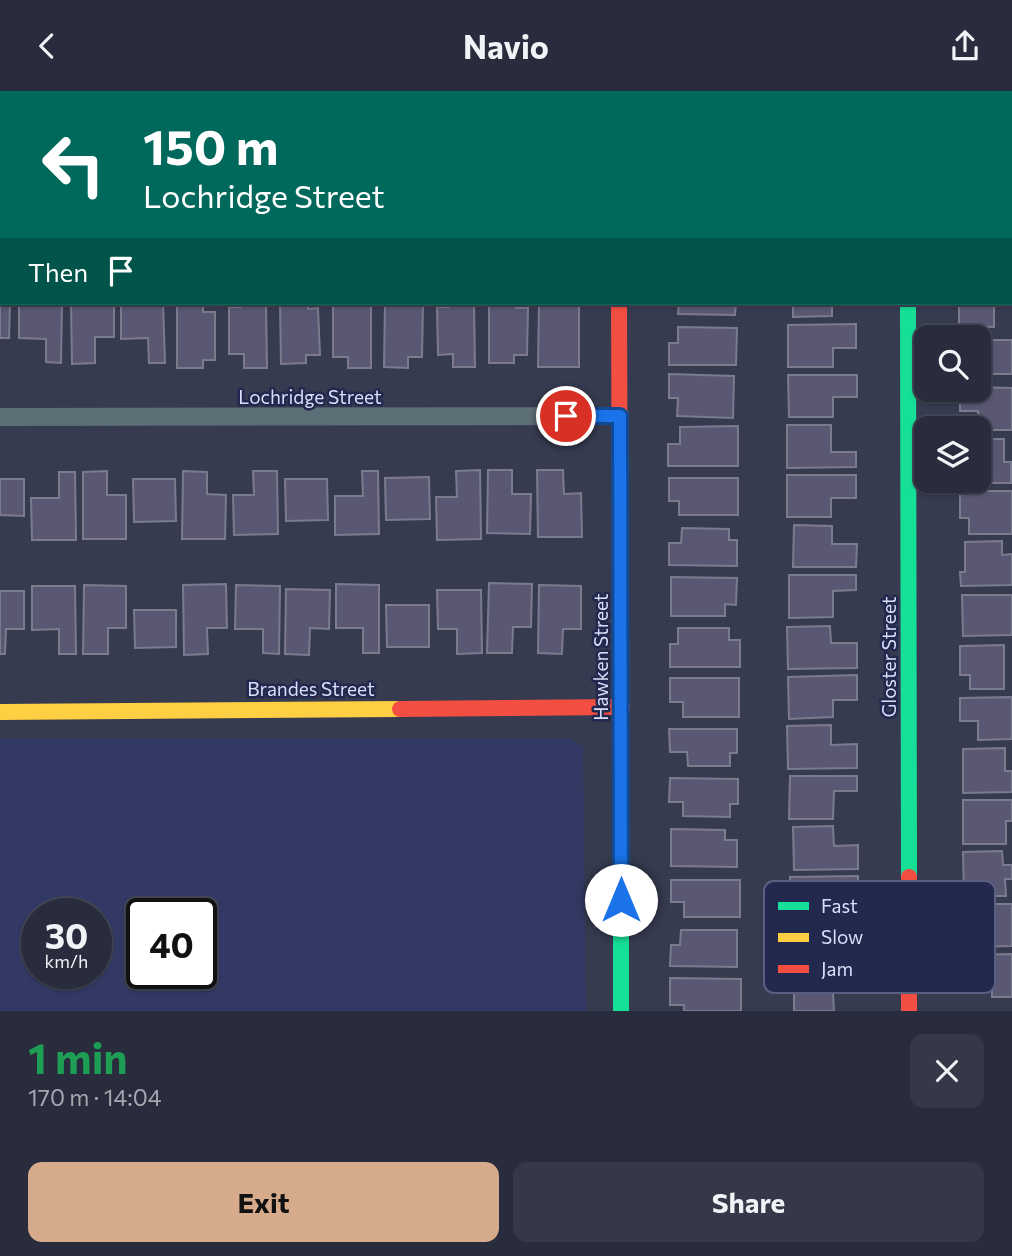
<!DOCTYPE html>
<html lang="en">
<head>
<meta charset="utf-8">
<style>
  :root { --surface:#282c3c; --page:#343847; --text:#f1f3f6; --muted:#a5a7af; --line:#444856; --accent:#d6ab8b }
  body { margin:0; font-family:Commissioner,sans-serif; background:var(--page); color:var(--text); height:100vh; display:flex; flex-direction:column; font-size:26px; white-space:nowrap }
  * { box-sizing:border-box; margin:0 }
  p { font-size:23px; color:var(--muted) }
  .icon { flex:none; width:38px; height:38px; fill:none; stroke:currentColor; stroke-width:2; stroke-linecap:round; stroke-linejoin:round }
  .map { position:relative; height:920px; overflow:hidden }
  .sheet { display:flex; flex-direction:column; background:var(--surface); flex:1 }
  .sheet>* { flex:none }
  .banner { position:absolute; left:0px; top:0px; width:1013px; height:214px; box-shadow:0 2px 5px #0004,0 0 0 2px var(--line); background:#00695c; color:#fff; overflow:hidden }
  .buttons { position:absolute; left:914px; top:234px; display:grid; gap:14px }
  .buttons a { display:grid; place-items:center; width:77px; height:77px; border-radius:14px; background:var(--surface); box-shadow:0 2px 5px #0004,0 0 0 2px var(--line); font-size:35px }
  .speed { position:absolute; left:21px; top:807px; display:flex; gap:14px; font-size:35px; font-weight:700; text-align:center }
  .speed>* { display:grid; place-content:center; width:91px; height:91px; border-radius:50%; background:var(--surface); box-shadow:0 2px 5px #0004,0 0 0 2px var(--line); line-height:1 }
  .speed small { font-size:18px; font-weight:400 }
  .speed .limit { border:4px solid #111; border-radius:10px; background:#fff; color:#111 }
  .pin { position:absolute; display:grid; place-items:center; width:60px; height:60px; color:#fff; margin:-30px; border:4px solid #fff; border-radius:50%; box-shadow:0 2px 7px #0007 }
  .me { position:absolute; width:77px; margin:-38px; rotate:0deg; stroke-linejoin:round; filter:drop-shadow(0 0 5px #0008) }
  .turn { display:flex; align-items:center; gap:24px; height:147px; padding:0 28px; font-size:32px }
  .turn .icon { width:91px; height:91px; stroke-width:2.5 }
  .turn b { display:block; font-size:49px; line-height:60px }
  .then { display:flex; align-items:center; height:66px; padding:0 28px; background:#0003; gap:14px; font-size:26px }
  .round { display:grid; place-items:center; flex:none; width:74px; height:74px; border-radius:14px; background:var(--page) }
  .overview { display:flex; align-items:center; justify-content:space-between; height:119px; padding:0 28px }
  h1 { font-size:42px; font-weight:700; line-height:52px; color:#1e9e55 }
  .action { display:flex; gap:14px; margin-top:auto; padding:14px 28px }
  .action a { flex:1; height:80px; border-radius:14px; background:var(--accent); color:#111; font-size:28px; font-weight:700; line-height:80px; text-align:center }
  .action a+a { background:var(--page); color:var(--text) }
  header { display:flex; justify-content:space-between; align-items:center; height:91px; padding:0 28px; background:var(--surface); font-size:32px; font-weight:700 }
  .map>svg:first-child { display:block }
  .built { fill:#323964; fill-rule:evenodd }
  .building { fill:#5a5773; stroke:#7b7b8e; stroke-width:2 }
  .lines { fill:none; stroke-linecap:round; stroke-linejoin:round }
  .street { stroke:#5c6e76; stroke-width:18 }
  .fast { stroke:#16e098; stroke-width:16 }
  .slow { stroke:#ffcf43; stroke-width:16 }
  .jam { stroke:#f24e42; stroke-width:16 }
  .route-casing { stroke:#114b97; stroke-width:18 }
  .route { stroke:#1a73e8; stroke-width:12 }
  .labels { text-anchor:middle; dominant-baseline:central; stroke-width:5; stroke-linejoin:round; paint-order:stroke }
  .street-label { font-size:19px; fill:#d9dff8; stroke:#23284f }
  .key { fill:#23284f; stroke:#5a5f82; stroke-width:2 }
  .key-label { font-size:19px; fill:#d9dff8 }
</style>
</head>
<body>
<header><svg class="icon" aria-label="back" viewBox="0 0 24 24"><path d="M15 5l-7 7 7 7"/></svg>Navio<svg class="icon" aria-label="share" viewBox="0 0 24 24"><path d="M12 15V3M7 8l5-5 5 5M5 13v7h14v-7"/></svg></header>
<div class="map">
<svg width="1012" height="920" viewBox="0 0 1012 920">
  <rect width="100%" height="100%" fill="#363b50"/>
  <path class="built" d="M 0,648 L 571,648 L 583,656 L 586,920 L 0,920 ZM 37,822 L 96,822 L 96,882 L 37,882 ZM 142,822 L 201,822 L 201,882 L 142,882 Z"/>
  <g class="building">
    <rect x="667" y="0" width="71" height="2"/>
    <polygon points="0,210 10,212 9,247 0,247"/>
    <polygon points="19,212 62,212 61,272 46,271 46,248 19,247"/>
    <polygon points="71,212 114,212 114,246 95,246 95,272 72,273"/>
    <polygon points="121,212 163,212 165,272 149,272 148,247 121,248"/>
    <polygon points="177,212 203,212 203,221 215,221 215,269 203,269 203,277 177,277"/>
    <polygon points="241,212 266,212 267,277 244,277 244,263 229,263 229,216 241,216"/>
    <polygon points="280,212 308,212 308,218 318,217 320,264 306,264 306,272 281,273"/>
    <polygon points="333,212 371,212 371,277 348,277 348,266 333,266"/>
    <polygon points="385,212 423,212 422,266 408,266 408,277 384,276"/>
    <polygon points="449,212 474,212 475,276 453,276 453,263 438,264 437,216 449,216"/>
    <polygon points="489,212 516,212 516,217 528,217 527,264 514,264 514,272 489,272"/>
    <polygon points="539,212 579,212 579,276 538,276"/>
    <polygon points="679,212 736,212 735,224 678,223"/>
    <polygon points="793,212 832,212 832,225 793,226"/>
    <polygon points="959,212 994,212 994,236 959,235"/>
    <polygon points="856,233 856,257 833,257 833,276 788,276 788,234"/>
    <polygon points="678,236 737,237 736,274 669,274 669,252 678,252"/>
    <rect x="978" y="249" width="34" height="34"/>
    <polygon points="669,283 734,285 733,327 677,325 678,307 669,307"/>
    <polygon points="788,284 857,284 857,306 833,306 833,326 789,326"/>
    <polygon points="978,296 1012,297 1012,339 978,339 978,320 960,320 960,299 978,299"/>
    <polygon points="787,334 831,334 831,361 856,361 856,376 787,377"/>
    <polygon points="738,335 738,375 668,375 668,353 680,353 680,336"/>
    <polygon points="978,348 1004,348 1004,371 1011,371 1011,392 962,392 978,390"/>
    <polygon points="480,379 481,448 437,449 436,406 457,406 456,380"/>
    <polygon points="488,379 512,379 512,403 531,403 530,443 487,442"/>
    <polygon points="537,379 563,379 564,403 581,402 582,446 538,446"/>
    <polygon points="107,380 107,404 126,404 126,448 83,448 83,381"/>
    <polygon points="183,380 207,381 207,403 226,404 225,448 182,448"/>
    <polygon points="253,380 277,380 278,443 234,444 233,404 254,404"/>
    <polygon points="362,380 378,380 379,443 335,444 335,405 363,405"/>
    <polygon points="59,381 75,381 76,449 32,449 31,407 59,407"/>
    <polygon points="787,384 856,384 856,407 831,407 831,426 787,426"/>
    <polygon points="429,386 430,428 386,429 385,387"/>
    <polygon points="669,387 738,387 738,424 679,424 679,410 669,410"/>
    <polygon points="0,388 24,388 24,425 0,424"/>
    <polygon points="133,388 175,388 176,430 134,431"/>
    <polygon points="285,388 327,388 328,429 286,430"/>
    <polygon points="960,400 1012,400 1012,443 969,443 969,427 960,427"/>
    <polygon points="794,434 832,435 832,453 857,453 856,476 793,476"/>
    <polygon points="682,437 729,438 729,449 737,449 737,475 669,474 669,452 681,452"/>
    <polygon points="1002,450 1002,464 1012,463 1012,494 961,495 960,481 965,481 965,451"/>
    <polygon points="789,484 856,484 856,499 833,500 833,526 789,527"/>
    <polygon points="671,486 737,487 736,514 725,513 725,525 671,525"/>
    <polygon points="489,492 532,493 531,536 513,536 512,562 487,562"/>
    <polygon points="226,493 227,537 207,537 208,563 184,564 183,494"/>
    <polygon points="336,493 379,494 379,562 363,562 363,537 336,537"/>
    <polygon points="84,494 126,495 126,537 108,537 108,563 83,563"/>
    <polygon points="236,494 280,495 279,563 263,562 263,538 235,538"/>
    <polygon points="539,494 581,495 581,538 563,538 562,563 538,562"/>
    <polygon points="32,495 75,495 76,563 59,563 59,538 32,539"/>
    <polygon points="286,498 330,499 329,538 310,537 309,564 285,563"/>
    <polygon points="437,499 481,499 482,562 457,563 457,538 438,538"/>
    <polygon points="0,500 24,500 24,538 6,538 5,563 0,563"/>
    <polygon points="962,504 1012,504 1012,544 963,545"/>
    <polygon points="386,514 429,514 429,556 387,556"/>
    <polygon points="134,519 176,519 176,556 135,557"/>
    <polygon points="830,535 831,552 857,552 857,577 788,578 787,536"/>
    <polygon points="678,537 729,537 729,549 740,549 740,576 670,576 670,553 678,553"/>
    <polygon points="1004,554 1004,598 970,598 970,584 960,584 960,555"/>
    <polygon points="857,584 857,609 833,609 833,626 789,628 788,586"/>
    <polygon points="670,587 739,587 739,626 683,626 683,611 670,611"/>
    <polygon points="1012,606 1012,648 978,649 978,630 960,630 960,607"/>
    <polygon points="831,634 831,654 857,653 857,677 788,678 787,635"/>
    <polygon points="669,638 737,638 737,662 730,662 730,675 688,675 687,661 670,661"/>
    <polygon points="1005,657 1005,680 1012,680 1012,701 963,702 963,658"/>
    <polygon points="790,685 857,685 857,700 834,700 833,728 789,728"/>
    <polygon points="670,687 738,688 738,713 730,713 730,726 683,725 683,711 669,711"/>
    <polygon points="963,709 1012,709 1012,730 1006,730 1006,753 963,753"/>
    <polygon points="833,735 834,755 858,754 858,778 794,779 793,736"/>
    <polygon points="671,738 725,739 725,749 737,749 737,776 671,775"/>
    <polygon points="1002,760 1003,774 1012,774 1012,788 1005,788 1006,805 964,805 963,761"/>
    <polygon points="858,785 858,809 833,809 834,828 790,829 790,786"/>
    <polygon points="671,789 740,789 740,826 684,826 684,811 671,811"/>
    <polygon points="990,813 1012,813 1012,855 966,856 965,832 990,832"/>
    <polygon points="681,839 737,839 737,876 670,875 671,854 680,854"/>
    <polygon points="1012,863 1012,906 992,906 992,888 966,888 966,864"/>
    <polygon points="858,886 858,902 833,902 834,920 794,920 794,887"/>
    <polygon points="670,887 741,888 741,920 684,920 684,914 670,914"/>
  </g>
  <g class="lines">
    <g class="street">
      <polyline points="908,0 908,2"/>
      <polyline points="0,38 2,38"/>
      <polyline points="0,326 620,325"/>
    </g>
    <g class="fast">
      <polyline points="908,212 909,786"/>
      <polyline points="621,774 621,920"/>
    </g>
    <polyline class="slow" points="0,621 400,618"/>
    <g class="jam">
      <polyline points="618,0 618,2"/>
      <polyline points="619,212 621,774"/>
      <polyline points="400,618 622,616"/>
      <polyline points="909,786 909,920"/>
    </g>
  </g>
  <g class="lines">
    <g class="route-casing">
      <polyline id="route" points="566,325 620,325 621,809"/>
    </g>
    <use href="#route" class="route"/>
  </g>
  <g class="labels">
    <g class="street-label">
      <text x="310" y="305">Lochridge Street</text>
      <text transform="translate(600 566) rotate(-90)">Hawken Street</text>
      <text transform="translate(888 566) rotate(-90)">Gloster Street</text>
      <text x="311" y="597">Brandes Street</text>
    </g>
  </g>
  <rect x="764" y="790" width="231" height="112" rx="10" class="key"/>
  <rect x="778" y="811" width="31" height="8" fill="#16e098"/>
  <rect x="778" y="842" width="31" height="9" fill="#ffcf43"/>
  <rect x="778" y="874" width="31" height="8" fill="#f24e42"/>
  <g class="key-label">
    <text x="821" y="822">Fast</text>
    <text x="821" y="853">Slow</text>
    <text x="821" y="885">Jam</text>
  </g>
</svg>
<div class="buttons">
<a><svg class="icon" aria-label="search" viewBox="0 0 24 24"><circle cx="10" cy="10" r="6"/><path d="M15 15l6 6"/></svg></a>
<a><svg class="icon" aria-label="layers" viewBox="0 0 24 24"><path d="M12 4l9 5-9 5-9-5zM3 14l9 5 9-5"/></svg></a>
</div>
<div class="speed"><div>30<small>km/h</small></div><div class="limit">40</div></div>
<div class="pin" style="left:566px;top:325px;background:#d93025"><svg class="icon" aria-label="arrive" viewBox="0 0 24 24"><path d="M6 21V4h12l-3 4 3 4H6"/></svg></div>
<svg class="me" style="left:621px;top:809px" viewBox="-20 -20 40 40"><circle r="19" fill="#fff"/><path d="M0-13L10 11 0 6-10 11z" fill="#1a73e8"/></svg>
<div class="banner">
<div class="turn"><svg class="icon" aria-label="left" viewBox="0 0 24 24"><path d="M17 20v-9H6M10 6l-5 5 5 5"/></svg><div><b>150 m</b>Lochridge Street</div></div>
<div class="then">Then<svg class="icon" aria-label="arrive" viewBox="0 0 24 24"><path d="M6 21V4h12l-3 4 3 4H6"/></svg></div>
</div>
</div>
<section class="sheet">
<div class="overview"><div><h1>1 min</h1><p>170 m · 14:04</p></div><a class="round"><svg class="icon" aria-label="close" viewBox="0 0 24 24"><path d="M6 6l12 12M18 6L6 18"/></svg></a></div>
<div class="action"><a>Exit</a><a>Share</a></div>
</section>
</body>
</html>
